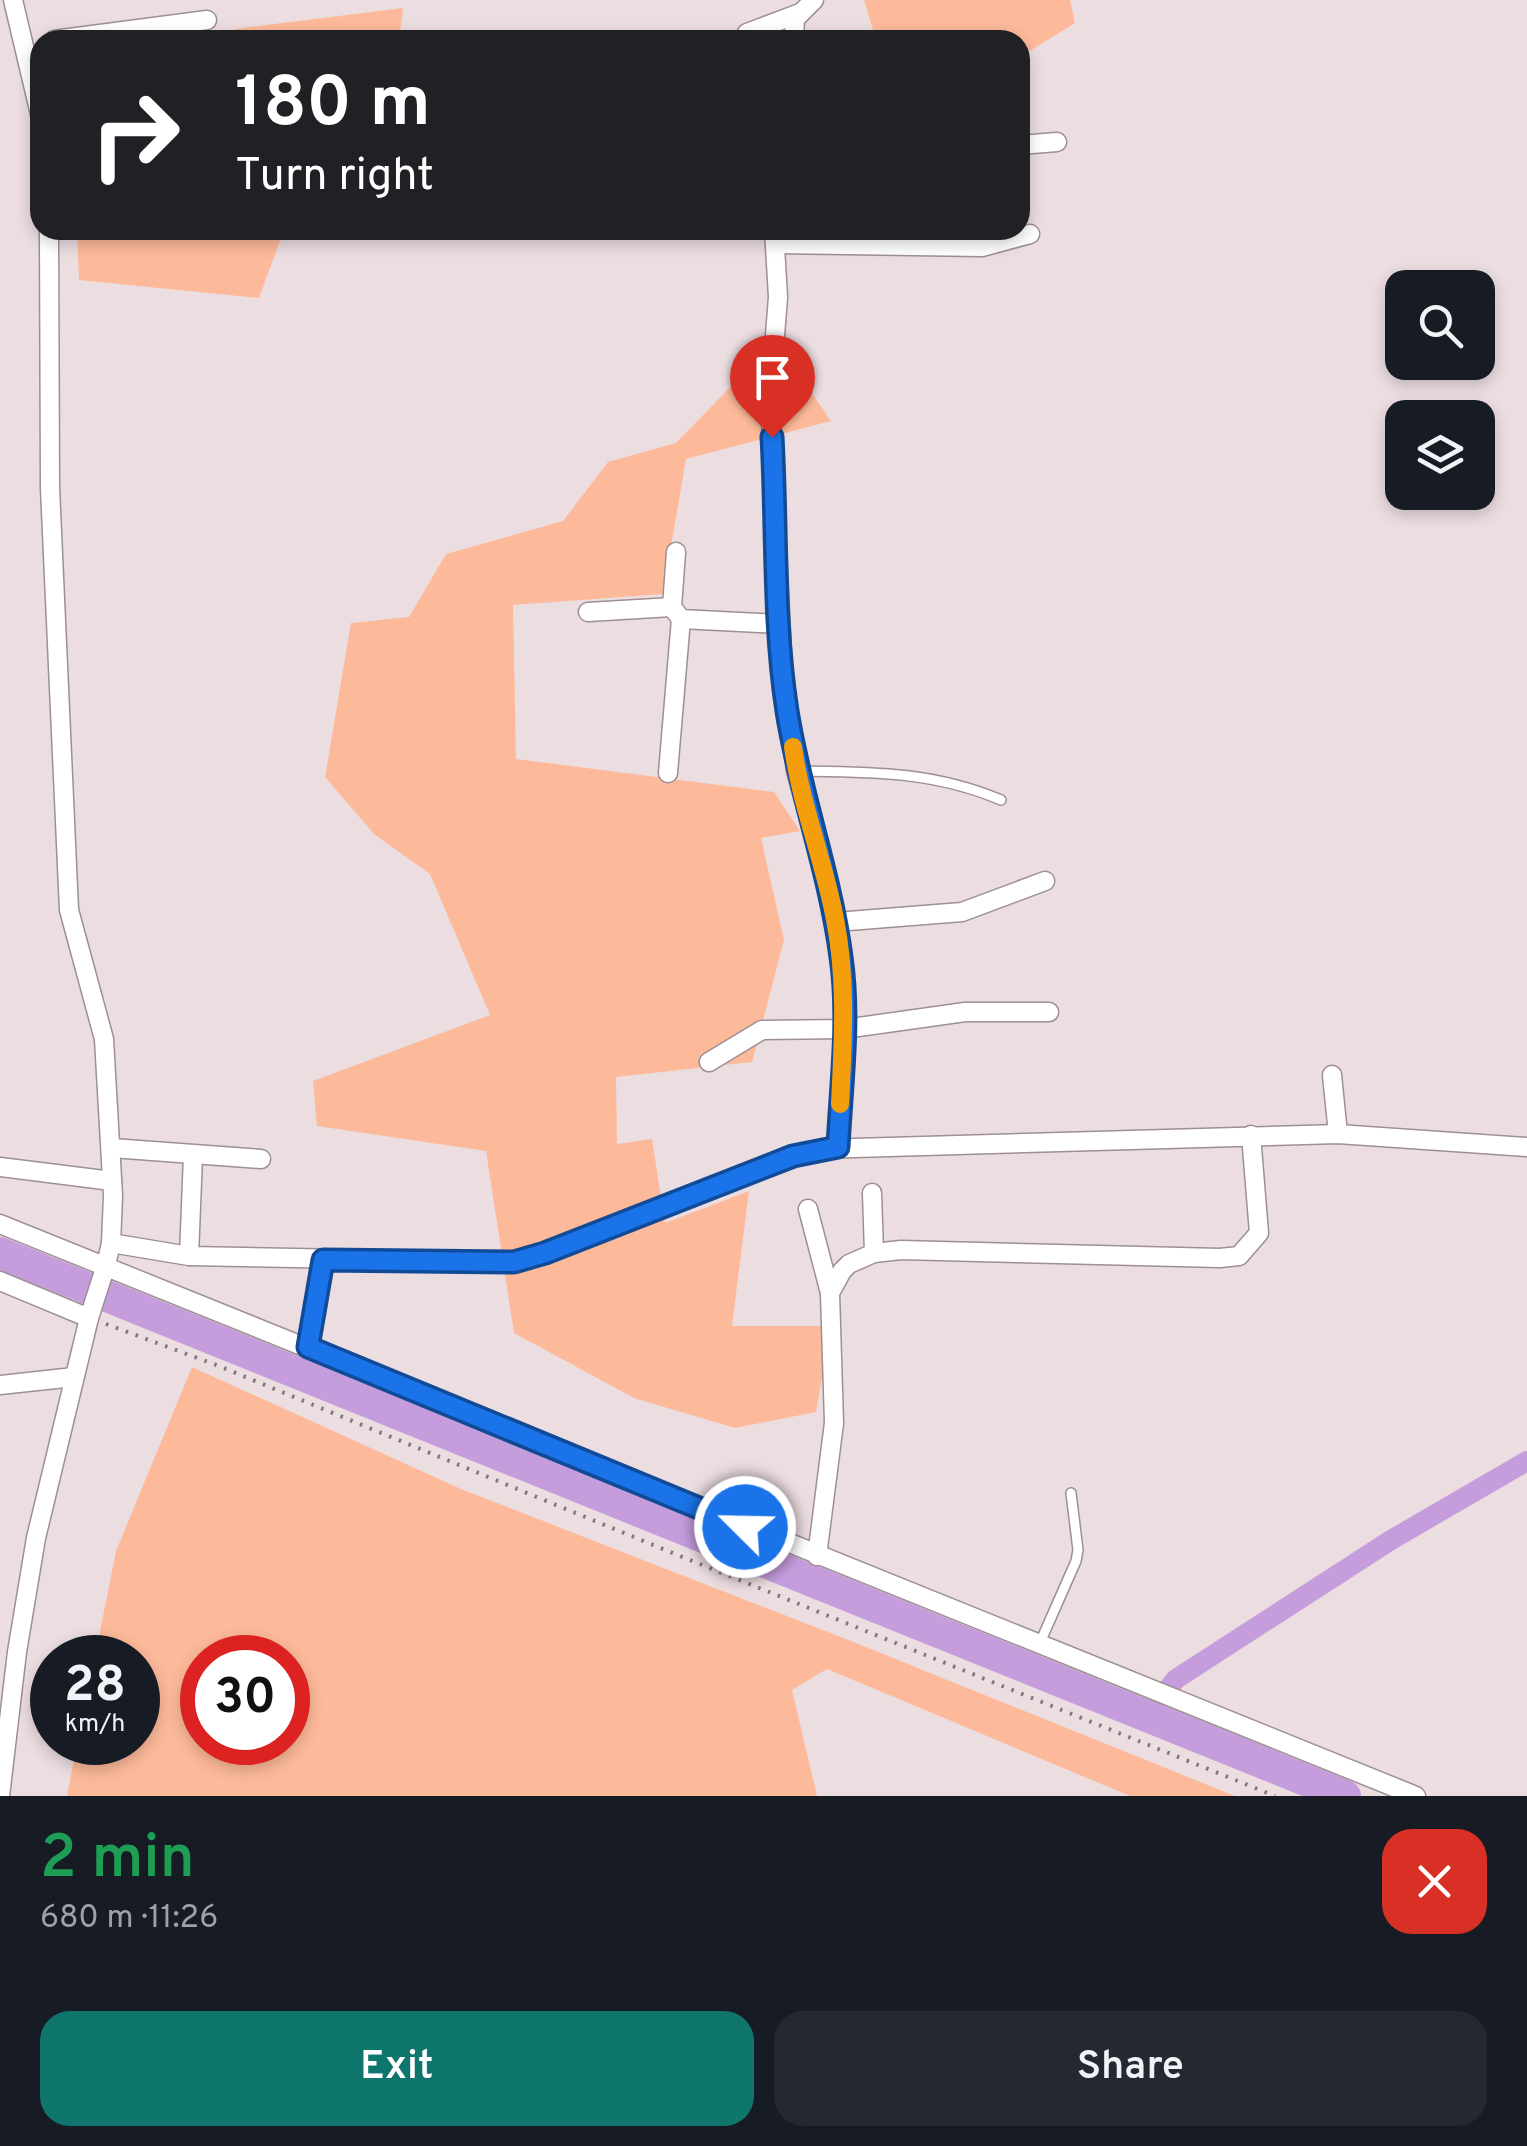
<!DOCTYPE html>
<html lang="en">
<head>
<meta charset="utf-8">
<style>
  :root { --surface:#171b24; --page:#242831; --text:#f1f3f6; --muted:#9ea1a6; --accent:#0f766e }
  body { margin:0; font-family:Overpass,sans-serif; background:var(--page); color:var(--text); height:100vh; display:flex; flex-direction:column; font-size:38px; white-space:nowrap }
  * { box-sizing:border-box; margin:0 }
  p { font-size:32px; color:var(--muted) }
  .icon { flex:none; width:55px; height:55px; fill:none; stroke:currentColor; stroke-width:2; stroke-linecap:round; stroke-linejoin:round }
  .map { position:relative; height:1796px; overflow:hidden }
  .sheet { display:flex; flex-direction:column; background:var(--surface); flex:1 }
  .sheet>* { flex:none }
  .guide { position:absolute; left:30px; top:30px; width:1000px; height:210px; border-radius:30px; box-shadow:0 5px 15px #0003; background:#202124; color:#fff; overflow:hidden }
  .controls { position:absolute; left:1385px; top:270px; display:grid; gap:20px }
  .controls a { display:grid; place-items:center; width:110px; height:110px; border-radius:20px; background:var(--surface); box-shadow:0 5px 15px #0003; font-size:50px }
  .speed { position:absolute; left:30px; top:1635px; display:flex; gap:20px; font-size:50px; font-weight:700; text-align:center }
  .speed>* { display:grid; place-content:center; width:130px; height:130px; border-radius:50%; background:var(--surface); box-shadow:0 5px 15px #0003; line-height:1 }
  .speed small { font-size:25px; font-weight:400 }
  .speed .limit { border:15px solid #d22; background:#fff; color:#111 }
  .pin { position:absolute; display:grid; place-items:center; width:85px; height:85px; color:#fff; margin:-102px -42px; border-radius:50% 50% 50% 0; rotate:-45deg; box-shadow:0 0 10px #0007 }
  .pin .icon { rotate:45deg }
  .me { position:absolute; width:110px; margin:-55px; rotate:293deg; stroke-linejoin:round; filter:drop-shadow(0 0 8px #0008) }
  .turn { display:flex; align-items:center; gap:35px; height:210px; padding:0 40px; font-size:45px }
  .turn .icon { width:130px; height:130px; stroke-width:2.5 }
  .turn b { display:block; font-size:70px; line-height:85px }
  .round { display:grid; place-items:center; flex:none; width:105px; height:105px; border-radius:30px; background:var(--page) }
  .head { display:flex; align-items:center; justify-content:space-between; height:170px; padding:0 40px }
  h1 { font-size:60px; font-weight:600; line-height:75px; color:#1e9e55 }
  .action { display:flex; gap:20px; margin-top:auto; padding:20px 40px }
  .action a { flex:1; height:115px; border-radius:30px; background:var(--accent); color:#fff; font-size:40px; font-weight:600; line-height:115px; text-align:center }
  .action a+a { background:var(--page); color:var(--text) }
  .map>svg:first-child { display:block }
  .green { fill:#fdba9a; fill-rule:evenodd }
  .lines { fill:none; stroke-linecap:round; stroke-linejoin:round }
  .canal { stroke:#c59ddd; stroke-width:20 }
  .river { stroke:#c59ddd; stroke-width:32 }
  .lane-casing { stroke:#9d8f93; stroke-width:12 }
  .street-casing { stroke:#9d8f93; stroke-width:21 }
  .path { stroke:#807779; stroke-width:4; stroke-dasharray:2.5 8; stroke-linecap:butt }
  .lane { stroke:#fff; stroke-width:9 }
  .street { stroke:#fff; stroke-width:18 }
  .route-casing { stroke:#114b97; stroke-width:25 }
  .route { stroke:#1a73e8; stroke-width:18 }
  .slow { stroke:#f59e0b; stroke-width:18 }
</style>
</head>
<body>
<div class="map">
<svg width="1527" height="1796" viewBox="0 0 1527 1796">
  <rect width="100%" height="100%" fill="#ecdde1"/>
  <g class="green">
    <polygon points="864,0 1070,0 1075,23 1020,57 1020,40 876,40"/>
    <polygon points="403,8 399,40 232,40 234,29"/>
    <polygon points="77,230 284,230 259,298 79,280"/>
    <polygon points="794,367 831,421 686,459 663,594 513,605 516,759 774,792 800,831 761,838 784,940 752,1062 616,1077 617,1144 652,1139 665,1223 749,1191 732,1326 831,1326 816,1412 735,1428 634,1398 514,1333 486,1151 317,1126 313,1081 490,1015 430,874 374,834 325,777 351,623 409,617 446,554 563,521 608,462 676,443 746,371"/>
    <path d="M 192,1367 L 461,1489 L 856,1643 L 1235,1796 L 1130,1796 L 827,1669 L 792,1690 L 817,1796 L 67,1796 L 77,1743 L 138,1742 L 138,1658 L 95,1657 L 116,1551 ZM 202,1658 L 288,1658 L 288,1742 L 202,1742 Z"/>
  </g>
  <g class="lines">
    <polyline class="canal" points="1146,1715 1176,1679 1391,1540 1527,1461"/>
    <polyline class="river" points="0,1253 1345,1796"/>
    <g class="lane-casing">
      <g id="lane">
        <path d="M 798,771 C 870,772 933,771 1001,800"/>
        <polyline points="1039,1645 1076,1561 1078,1550 1071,1493"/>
      </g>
    </g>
    <g class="street-casing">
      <g id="street">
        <polyline points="13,0 40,114"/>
        <polyline points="54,40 207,20"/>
        <polyline points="743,40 747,33 800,13"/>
        <polyline points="794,40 795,19 814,0"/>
        <polyline points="1020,145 1057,142"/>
        <polyline points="774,230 778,297 770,399 783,678 796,771 828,888 842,963 844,1029 838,1147"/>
        <polyline points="775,244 982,247 1030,234"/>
        <polyline points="676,552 672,607 681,619 780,624"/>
        <polyline points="588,612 672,607"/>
        <polyline points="668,773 681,619"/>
        <polyline points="836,922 962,912 1045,881"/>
        <polyline points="709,1062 762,1030 844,1029 965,1012 1049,1012"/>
        <polyline points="1332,1075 1338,1134"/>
        <polyline points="112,1148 261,1159"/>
        <polyline points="0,1167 112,1181"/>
        <polyline points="872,1193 874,1253"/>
        <polyline points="808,1209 830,1293"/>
        <polyline points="0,1224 1416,1796"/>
        <polyline points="111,1243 189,1256 515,1262 545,1253 793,1156 820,1149 1338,1134 1527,1147"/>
        <polyline points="189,1256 193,1156"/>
        <polyline points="0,1281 89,1318"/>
        <polyline points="308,1347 323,1260"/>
        <polyline points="0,1385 74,1377"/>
        <polyline points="817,1556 834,1423 830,1293 842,1271 849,1264 874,1253 901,1250 1220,1258 1239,1256 1259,1233 1251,1135"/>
        <polyline points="0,1796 17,1652 36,1538 89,1318 106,1265 111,1243 113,1196 104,1039 69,910 50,488 49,230"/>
      </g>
    </g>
    <polyline class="path" points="106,1324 219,1366 675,1554 1275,1796"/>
    <use href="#lane" class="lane"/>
    <use href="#street" class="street"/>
  </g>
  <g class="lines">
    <g class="route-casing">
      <path id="route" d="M 745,1527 L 308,1347 L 323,1260 L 514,1262 L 545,1253 L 793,1156 L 838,1147 C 841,1085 850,1019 841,957 C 830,873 800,794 787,711 C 773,621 777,527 772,437"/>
    </g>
    <use href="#route" class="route"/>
    <path class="slow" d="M 793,747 C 801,805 824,861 835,919 C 847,980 843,1042 840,1104"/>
  </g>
</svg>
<div class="controls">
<a><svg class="icon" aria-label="search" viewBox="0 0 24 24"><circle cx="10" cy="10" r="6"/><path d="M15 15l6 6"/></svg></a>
<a><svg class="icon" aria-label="layers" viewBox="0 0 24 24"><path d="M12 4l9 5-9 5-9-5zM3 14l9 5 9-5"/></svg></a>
</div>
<div class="speed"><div>28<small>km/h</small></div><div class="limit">30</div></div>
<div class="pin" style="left:772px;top:437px;background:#d93025"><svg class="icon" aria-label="arrive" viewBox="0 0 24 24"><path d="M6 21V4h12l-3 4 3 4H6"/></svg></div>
<svg class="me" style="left:745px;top:1527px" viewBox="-20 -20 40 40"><circle r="17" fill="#1a73e8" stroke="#fff" stroke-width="3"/><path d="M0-11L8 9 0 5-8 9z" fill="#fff"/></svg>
<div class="guide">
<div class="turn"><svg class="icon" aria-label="right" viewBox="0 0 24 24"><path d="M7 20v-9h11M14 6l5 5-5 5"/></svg><div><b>180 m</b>Turn right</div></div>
</div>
</div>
<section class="sheet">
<div class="head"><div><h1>2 min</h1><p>680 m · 11:26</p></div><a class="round" style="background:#d93025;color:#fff"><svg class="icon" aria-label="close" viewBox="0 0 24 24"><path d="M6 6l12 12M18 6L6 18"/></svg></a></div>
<div class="action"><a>Exit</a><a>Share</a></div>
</section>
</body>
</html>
